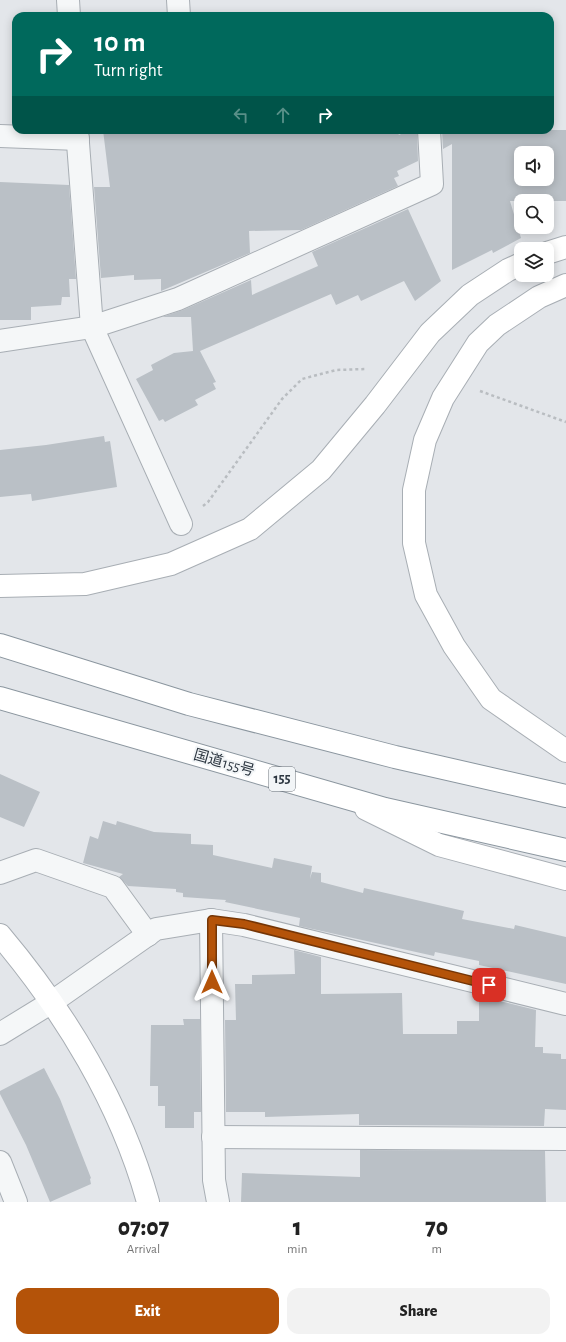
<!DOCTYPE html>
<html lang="en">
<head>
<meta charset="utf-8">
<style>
  :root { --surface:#fff; --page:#f2f2f2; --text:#222; --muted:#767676; --accent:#b45309 }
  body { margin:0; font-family:"Alegreya Sans","Noto Sans JP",sans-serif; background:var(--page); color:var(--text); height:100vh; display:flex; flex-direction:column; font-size:15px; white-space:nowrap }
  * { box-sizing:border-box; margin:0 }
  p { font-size:13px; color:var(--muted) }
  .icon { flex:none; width:22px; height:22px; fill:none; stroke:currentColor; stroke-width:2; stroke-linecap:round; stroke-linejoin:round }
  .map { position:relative; height:1202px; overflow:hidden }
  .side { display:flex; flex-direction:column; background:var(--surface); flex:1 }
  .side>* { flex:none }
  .hud { position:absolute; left:12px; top:12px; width:542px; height:122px; border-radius:12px; box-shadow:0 2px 10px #0003; background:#00695c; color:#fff; overflow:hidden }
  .fabs { position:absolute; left:514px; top:146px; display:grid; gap:8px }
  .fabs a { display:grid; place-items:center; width:40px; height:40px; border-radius:8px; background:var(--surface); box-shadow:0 2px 10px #0003; font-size:20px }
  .pin { position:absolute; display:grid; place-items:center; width:34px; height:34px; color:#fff; margin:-17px; border-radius:8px; box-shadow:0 2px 6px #0006 }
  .me { position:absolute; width:44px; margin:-22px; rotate:0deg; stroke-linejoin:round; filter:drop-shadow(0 0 3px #0008) }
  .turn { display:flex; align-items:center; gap:14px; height:84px; padding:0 16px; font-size:18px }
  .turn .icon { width:52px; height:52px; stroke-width:2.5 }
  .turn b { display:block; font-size:28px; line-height:34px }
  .lanes { display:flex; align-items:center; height:38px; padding:0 16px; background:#0003; justify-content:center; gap:20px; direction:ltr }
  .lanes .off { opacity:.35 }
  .eta { display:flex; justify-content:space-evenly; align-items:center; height:68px; text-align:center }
  .eta b { font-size:24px; font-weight:800; line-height:28px }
  .cta { display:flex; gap:8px; margin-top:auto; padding:8px 16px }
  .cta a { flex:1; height:46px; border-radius:12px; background:var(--accent); color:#fff; font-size:16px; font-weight:800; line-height:46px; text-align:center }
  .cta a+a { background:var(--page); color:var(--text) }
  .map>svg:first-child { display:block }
  .building { fill:#bac0c6; fill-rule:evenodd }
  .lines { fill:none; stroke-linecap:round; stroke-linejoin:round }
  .street-casing { stroke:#a8aeb4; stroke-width:24 }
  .secondary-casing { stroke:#a8aeb4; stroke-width:24 }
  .highway-casing { stroke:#8b969f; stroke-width:24 }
  .path { stroke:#b9bdc1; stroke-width:2.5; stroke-dasharray:3 3; stroke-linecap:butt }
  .street { stroke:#f5f7f8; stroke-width:22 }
  .secondary { stroke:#fff; stroke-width:22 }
  .highway { stroke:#fff; stroke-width:22 }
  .route-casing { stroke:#753606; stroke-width:10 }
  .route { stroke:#b45309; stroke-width:7 }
  .labels { text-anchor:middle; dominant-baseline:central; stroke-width:4; stroke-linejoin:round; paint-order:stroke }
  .shield { fill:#f2f5f7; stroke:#676f77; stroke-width:1 }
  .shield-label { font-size:14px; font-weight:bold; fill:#2c3640 }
  .street-label { font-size:15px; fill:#2c3640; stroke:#f2f5f7 }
</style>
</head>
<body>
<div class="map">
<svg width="566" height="1202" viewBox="0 0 566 1202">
  <rect width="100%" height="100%" fill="#e3e6ea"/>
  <g class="building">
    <polygon points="103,130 396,130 399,135 410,130 417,130 418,161 397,171 399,176 394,178 398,186 301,230 249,231 250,253 161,291 161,279 134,280 134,275 101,278 94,187 110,187"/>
    <path d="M 442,130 L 566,130 L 566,201 L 510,201 L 521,238 L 493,253 L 492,250 L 452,270 L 452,144 L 443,149 ZM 521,153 L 547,153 L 547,179 L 521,179 Z"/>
    <polygon points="0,182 69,185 76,279 69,279 70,297 62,297 61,305 31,307 31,320 0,320"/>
    <polygon points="408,209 441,281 415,301 404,281 361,301 358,295 336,305 331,294 200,351 216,382 213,383 216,389 195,400 198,405 165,422 163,419 159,421 136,379 153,370 151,365 174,353 193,351 191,317 162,317 183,310 251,280 252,295 318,266 312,252"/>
    <polygon points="104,436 105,442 110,441 117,487 32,501 31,494 0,497 0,450 46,445"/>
    <polygon points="0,774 40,792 24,827 0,817"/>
    <polygon points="103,821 116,825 117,821 154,832 191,834 191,844 213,845 213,855 272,868 274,858 312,866 310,879 312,872 321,873 321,882 363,893 364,888 464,911 462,919 514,929 515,925 566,937 566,984 479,965 479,961 435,952 434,956 299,926 300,918 225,902 226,900 183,897 183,893 176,892 176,889 128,886 119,877 123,874 83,863 90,836 98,839"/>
    <polygon points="294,950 321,957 321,994 402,993 403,1034 457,1034 457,1021 479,1021 479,996 536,1010 535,1047 543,1047 543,1053 561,1054 561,1059 566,1059 566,1110 545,1109 544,1126 359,1125 359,1114 265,1117 265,1112 226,1112 225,1020 236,1020 235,984 252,984 252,975 295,974"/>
    <polygon points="183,1019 200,1019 201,1112 194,1112 194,1128 165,1128 165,1106 158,1106 158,1086 150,1086 151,1025 184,1025"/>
    <polygon points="44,1068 60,1099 91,1178 90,1179 91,1184 50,1202 26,1145 0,1094 0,1091"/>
    <polygon points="360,1150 545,1151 546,1202 241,1202 242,1173 360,1177"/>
  </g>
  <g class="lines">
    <g class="street-casing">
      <g id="street">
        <polyline points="68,0 69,16"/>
        <polyline points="178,0 179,16"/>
        <polyline points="77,130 92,327 181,524"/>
        <polyline points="0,136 78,139"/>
        <polyline points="0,341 92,327 178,299 432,184 429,130"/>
        <polyline points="0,873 36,860 113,887 148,935"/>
        <polyline points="211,920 214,1180 218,1202"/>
        <polyline points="0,1034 52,1002 156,929 211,920 244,925 566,1004"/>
        <polyline points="213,1137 566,1139"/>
        <polyline points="0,1162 16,1202"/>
      </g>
    </g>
    <g class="secondary-casing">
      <g id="secondary">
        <polyline points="547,253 566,247"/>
        <polyline points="566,285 539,297 497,325 478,343 443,398 425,440 414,490 414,543 426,595 454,646 491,699 566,751"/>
        <polyline points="0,586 85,584 171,564 250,529 321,470 375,405 430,333 470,295 508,270 521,264"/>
        <polyline points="366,809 439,845 566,879"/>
        <path d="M 0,935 C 65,1012 121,1104 148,1202"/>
      </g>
    </g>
    <g class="highway-casing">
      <g id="highway">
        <polyline points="0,645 189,704 395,757 566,796"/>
        <polyline points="0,698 385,809 566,850"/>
      </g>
    </g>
    <g class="path">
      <polyline points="480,391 566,422"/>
      <polyline points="203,506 208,502 282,399 302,379 336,370 366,369"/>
    </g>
    <use href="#street" class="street"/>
    <use href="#secondary" class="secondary"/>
    <use href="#highway" class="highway"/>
  </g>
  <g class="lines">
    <g class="route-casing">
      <polyline id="route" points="212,982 212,920 244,924 489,985"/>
    </g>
    <use href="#route" class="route"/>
  </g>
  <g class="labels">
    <rect class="shield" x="269" y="767" width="26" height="24" rx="3"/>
    <g class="shield-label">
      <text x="282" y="779">155</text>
    </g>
    <g class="street-label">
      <text transform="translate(224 763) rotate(16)">国道155号</text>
    </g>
  </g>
</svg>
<div class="fabs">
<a><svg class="icon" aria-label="sound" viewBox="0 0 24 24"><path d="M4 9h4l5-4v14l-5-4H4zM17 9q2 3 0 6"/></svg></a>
<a><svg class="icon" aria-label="search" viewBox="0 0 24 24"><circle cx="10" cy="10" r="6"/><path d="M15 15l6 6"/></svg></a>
<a><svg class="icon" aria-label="layers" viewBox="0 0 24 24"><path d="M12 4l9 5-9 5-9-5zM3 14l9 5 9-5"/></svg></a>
</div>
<div class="pin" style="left:489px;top:985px;background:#d93025"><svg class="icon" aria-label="arrive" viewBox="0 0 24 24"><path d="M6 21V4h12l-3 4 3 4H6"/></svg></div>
<svg class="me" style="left:212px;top:982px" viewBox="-20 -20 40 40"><path d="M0-17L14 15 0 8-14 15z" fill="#b45309" stroke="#fff" stroke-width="4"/></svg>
<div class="hud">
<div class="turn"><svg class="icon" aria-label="right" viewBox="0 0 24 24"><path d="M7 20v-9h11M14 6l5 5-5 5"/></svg><div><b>10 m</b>Turn right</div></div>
<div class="lanes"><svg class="icon off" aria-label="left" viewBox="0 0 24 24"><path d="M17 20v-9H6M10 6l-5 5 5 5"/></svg><svg class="icon off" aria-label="ahead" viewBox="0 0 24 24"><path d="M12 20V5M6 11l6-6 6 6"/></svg><svg class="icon" aria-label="right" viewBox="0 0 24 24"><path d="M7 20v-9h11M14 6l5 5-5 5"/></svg></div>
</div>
</div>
<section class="side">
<div class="eta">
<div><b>07:07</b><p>Arrival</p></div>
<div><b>1</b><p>min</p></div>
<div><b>70</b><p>m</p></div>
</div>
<div class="cta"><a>Exit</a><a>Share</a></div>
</section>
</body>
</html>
